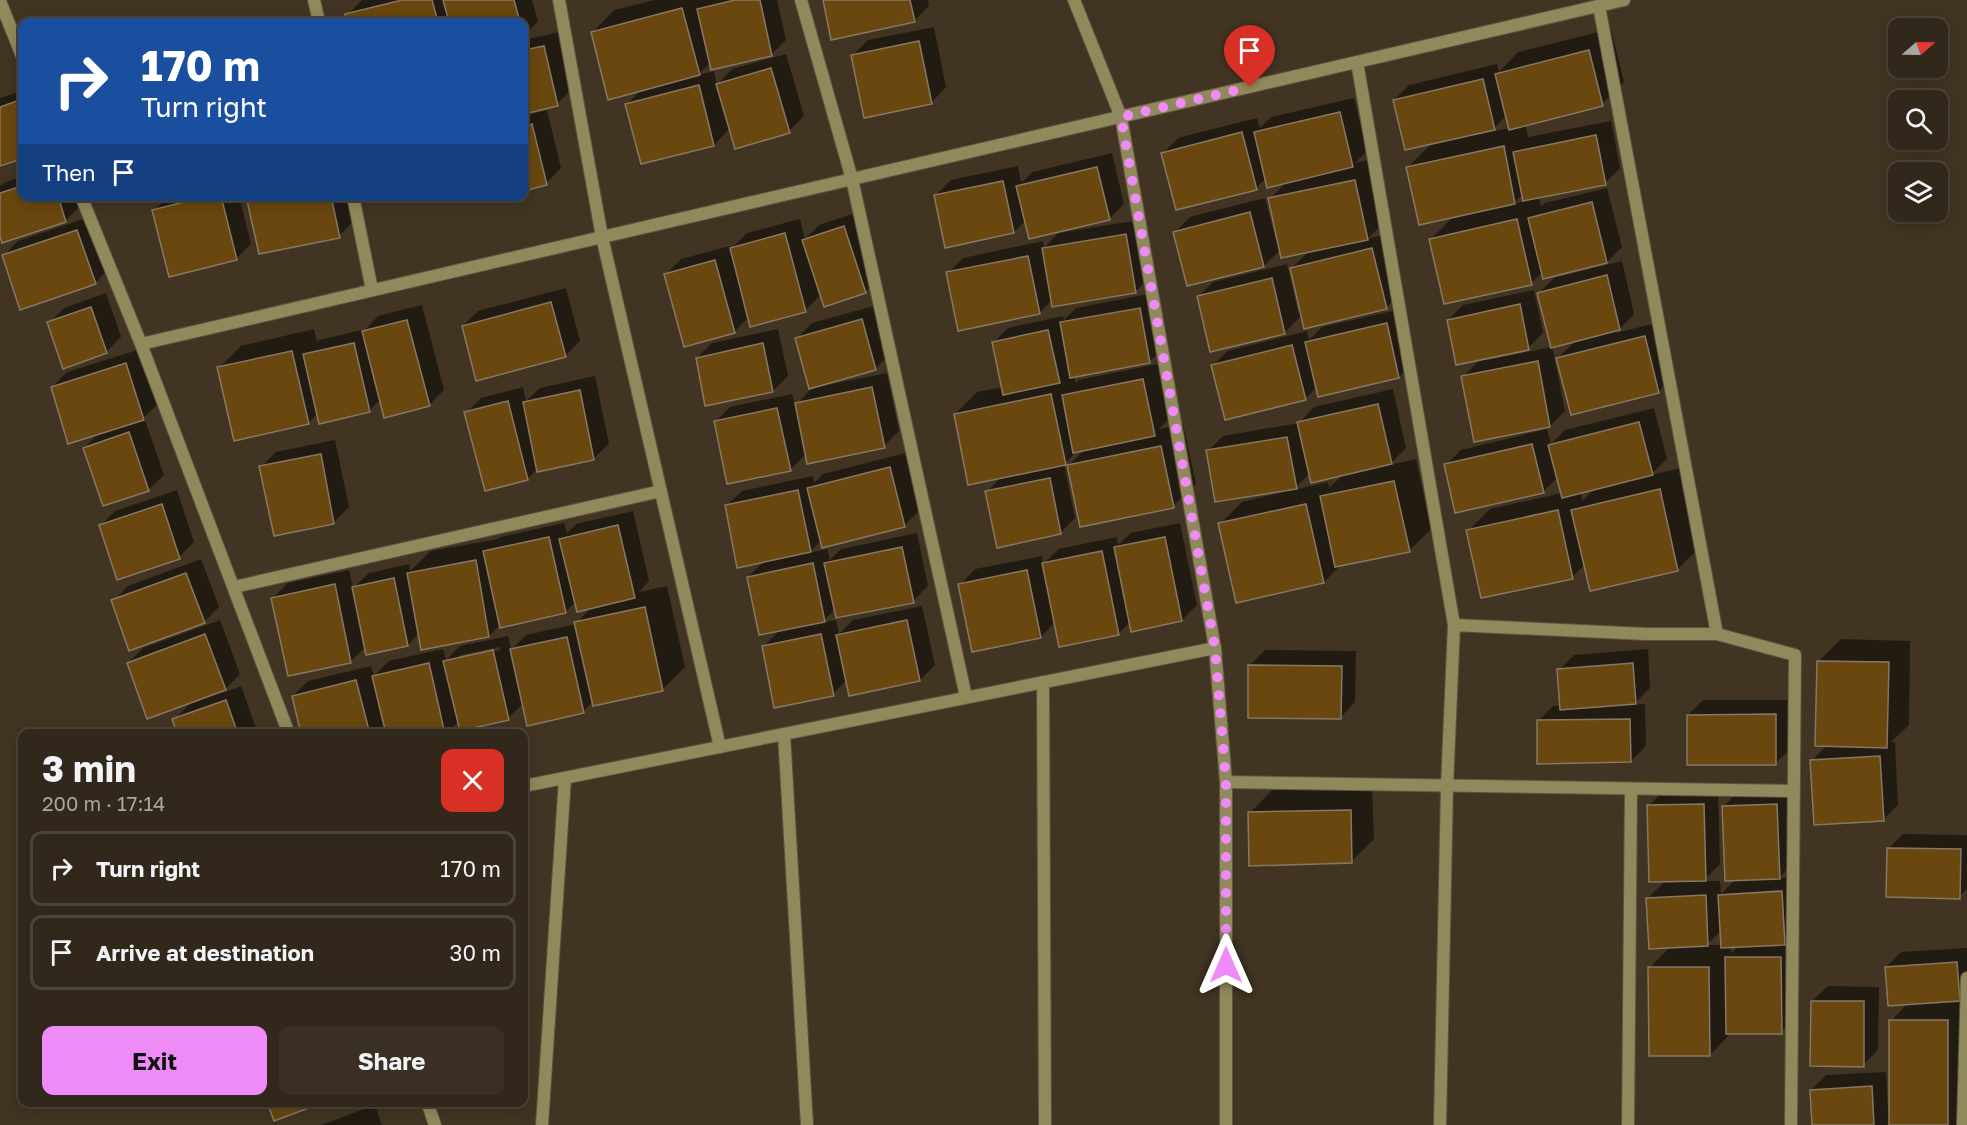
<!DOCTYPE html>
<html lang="en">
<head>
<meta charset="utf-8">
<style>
  :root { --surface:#31271a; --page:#392f23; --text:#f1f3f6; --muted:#a8a5a2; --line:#4c4439; --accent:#ef8bf6 }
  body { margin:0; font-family:"Golos Text",sans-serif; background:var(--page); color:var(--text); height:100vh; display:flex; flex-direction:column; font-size:22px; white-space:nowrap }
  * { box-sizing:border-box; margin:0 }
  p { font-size:20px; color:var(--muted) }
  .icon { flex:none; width:33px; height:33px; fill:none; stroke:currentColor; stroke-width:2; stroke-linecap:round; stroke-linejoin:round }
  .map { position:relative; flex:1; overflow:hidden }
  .details { position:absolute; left:18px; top:729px; width:510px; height:378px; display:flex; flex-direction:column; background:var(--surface); border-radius:12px; box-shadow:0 3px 15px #0003,0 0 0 2px var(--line) }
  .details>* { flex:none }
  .guide { position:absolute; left:18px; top:18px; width:510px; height:183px; border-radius:12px; box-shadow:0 3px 15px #0003,0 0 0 2px var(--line); background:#1a4fa0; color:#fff; overflow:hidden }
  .needle { width:39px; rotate:70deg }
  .fabs { position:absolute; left:1888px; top:18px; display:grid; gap:12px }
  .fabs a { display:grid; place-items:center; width:60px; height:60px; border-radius:12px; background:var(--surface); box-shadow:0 3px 15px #0003,0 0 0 2px var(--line); font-size:30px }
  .pin { position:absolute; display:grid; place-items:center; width:51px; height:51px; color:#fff; margin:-62px -26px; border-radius:50% 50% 50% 0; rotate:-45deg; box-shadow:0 0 6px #0007 }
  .pin .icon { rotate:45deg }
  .me { position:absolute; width:66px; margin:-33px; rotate:0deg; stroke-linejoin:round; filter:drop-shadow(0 0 4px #0008) }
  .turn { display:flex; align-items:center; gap:21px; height:126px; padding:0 24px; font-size:27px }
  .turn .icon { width:78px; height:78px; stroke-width:2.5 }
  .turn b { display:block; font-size:42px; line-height:51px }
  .then { display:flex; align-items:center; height:57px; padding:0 24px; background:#0003; gap:12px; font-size:22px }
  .round { display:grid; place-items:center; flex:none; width:63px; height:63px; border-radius:12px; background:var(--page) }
  .summary { display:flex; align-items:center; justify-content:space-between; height:102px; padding:0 24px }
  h1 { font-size:36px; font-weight:700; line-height:45px }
  .primary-button { display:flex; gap:12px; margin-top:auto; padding:12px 24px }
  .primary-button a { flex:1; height:69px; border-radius:12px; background:var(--accent); color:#111; font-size:24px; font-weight:700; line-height:69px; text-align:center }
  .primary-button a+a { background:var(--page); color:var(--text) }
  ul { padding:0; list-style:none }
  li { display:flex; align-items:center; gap:18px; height:75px; margin:0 12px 9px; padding:0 12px; border:3px solid var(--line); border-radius:12px }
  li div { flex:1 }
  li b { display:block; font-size:22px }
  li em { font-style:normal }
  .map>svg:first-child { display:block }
  .shadow { fill:#0007; fill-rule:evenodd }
  .building { fill:#69470e; stroke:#877865; stroke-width:1.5 }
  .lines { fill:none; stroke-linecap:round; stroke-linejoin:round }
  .minor-casing { stroke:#5e5242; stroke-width:14 }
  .minor { stroke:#90895b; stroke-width:12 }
  .route { stroke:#ef8bf6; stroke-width:10; stroke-dasharray:0 18 }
</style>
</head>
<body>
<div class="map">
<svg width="1967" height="1125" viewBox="0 0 1967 1125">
  <rect width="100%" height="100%" fill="#413422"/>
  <g class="shadow">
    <polygon points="362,0 532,0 538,21 524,36 524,22 349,22 347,15"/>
    <polygon points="654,0 777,0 786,40 771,55 711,62 698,75 714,71 717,85 732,69 786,54 804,116 789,131 730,128 714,145 642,163 627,104 642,89 592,33 614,10"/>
    <polygon points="825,0 928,0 929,6 914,21"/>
    <polygon points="934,27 946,87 931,103 853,55 868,40"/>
    <path d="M 1611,29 L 1624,82 L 1602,104 L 1525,124 L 1528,137 L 1611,121 L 1620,168 L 1605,183 L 1539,196 L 1541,206 L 1545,203 L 1607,188 L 1622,247 L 1607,262 L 1543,272 L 1531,283 L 1431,239 L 1455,215 L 1408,167 L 1433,142 L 1394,100 L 1409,85 L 1497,64 L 1499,72 L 1518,52 ZM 1507,115 L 1510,128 L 1475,135 L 1475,133 L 1494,128 ZM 1523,194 L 1525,201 L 1514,204 Z"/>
    <polygon points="559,32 572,89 557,104 524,112 524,40"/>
    <polygon points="22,91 22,157 0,165 0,98"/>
    <polygon points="1354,98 1367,151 1355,163 1377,158 1390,217 1367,239 1387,234 1401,293 1386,308 1302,315 1285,332 1211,350 1198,297 1213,282 1287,264 1298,311 1301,310 1291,269 1309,251 1281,249 1264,266 1175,232 1190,217 1265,198 1276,240 1279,240 1270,199 1287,181 1266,178 1256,188 1163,153 1178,138 1257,118 1260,128 1271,117"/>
    <polygon points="547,110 561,168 546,183 524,189 524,116"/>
    <polygon points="1112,153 1124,204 1109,219 1026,220 1014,232 936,195 951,180 1018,166 1021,183 1033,172"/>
    <polygon points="22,176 22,196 77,196 80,206 65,221 0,232 0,186 4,183"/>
    <polygon points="168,196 239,196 251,244 236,259 154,211"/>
    <polygon points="248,196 349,196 354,221 339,236"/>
    <polygon points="859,212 880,277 865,292 821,294 805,311 749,317 734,332 666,274 681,259 730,246 731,249 747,233 800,219 805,239 819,225"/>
    <polygon points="92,216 110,268 95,283 3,256 18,241"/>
    <polygon points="1140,220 1150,277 1135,292 1052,300 1039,313 948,273 963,258 1043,241 1044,248 1058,233"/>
    <polygon points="1622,261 1634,314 1616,333 1660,322 1673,377 1658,392 1558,358 1576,340 1552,346 1565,411 1550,426 1463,377 1482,358 1448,320 1463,305 1534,290 1543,333 1528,348 1486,357 1487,360 1552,347 1539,293 1554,278"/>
    <polygon points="566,288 580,341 565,356 463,326 478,311"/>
    <polygon points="106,293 121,337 106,352 49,323 64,308"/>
    <polygon points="1154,293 1164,347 1149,362 1074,376 1076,383 1078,380 1158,364 1169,419 1159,429 1183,424 1196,484 1173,506 1069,465 1085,449 1078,450 1064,464 1075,518 1060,533 987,492 1002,476 955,414 977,392 1003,387 993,343 1008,328 1063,316 1064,320 1076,308"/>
    <polygon points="422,305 444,390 429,405 381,399 369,411 318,413 308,423 219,368 241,346 314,329 317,342 319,340 366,329 378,316"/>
    <polygon points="877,305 891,353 876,368 817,385 817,387 887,373 899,431 884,446 807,453 790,470 715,422 730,407 792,394 795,406 815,385 797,338 812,323"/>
    <polygon points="1401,309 1414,362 1399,377 1317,387 1305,399 1212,366 1228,351 1307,331 1309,340 1322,327"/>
    <polygon points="778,329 788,376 773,391 697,358 712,343"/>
    <polygon points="141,349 158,404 144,417 164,475 148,490 84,448 100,432 52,387 67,372"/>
    <polygon points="595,376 609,444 593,459 538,468 527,479 466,413 481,398 523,387 526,401 540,388"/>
    <path d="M 1393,389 L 1406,448 L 1389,465 L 1416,459 L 1431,529 L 1409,551 L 1341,565 L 1324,582 L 1220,524 L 1242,502 L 1292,490 L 1291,488 L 1208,451 L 1223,436 L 1299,423 L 1314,407 ZM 1310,473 L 1344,474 L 1329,488 L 1328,482 L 1293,490 Z"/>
    <path d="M 1654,408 L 1667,459 L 1650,475 L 1682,468 L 1700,547 L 1678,569 L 1585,564 L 1572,577 L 1468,531 L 1490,509 L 1562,493 L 1558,477 L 1544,491 L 1446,465 L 1461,450 L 1547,429 L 1551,444 L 1565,430 ZM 1596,488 L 1582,501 L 1581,492 Z"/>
    <polygon points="335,440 349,507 334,522 275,534 261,467 276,452"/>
    <polygon points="905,453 920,510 905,525 823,546 822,540 808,553 827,549 830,560 841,549 917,533 928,586 913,601 835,609 821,623 836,620 839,634 853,620 922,606 935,665 920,680 847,680 833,694 763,647 781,629 748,577 765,560 726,506 742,491 813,476 814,483 823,474"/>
    <polygon points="177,490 194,542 179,557 100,526 115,511"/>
    <path d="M 633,511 L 649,581 L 639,592 L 667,586 L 685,667 L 663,689 L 594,704 L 593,701 L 583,712 L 523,704 L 508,718 L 459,721 L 446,734 L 303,734 L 293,696 L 308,681 L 371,666 L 374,676 L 389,661 L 443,649 L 446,660 L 460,646 L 508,636 L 511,650 L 526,635 L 576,624 L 592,606 L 576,602 L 565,612 L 501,624 L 489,636 L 420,632 L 408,645 L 366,646 L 351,661 L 289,675 L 273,598 L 288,583 L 349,570 L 353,588 L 369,573 L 409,564 L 410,571 L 431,551 L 498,539 L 500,537 L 564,523 L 567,533 L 576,524 ZM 500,647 L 500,650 L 460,659 L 460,655 Z"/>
    <polygon points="1180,523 1197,605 1182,620 1131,621 1118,634 1056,621 1041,637 960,585 975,569 1042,556 1043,564 1059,549 1117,537 1118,545 1131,533"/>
    <polygon points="201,559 219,607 204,622 113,601 128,586"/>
    <polygon points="220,620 240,674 222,693 241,686 258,734 179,734 174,720 192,701 128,663 143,648"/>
    <polygon points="1841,639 1910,641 1909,725 1891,742 1895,742 1898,805 1883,820 1812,761 1827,745 1819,661"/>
    <polygon points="1648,649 1650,688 1634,704 1645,704 1646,746 1631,761 1538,721 1553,706 1561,706 1559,670 1574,655"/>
    <polygon points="1265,650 1356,651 1355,702 1340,718 1250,665"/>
    <polygon points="1703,700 1790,700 1790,749 1775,764 1688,715"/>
    <polygon points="1372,788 1374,839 1352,861 1250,813 1272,790"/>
    <path d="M 1718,790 L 1720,864 L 1703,881 L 1720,881 L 1721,894 L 1736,879 L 1723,807 L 1738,792 L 1792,790 L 1794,862 L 1779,878 L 1797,877 L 1800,928 L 1786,942 L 1795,942 L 1796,1017 L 1781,1032 L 1732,1032 L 1710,1055 L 1649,968 L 1671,946 L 1648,898 L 1663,883 L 1680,882 L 1648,806 L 1664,791 ZM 1722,930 L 1722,945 L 1706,945 ZM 1731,946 L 1739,946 L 1731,953 Z"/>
    <polygon points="1903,834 1967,835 1967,889 1959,897 1888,849"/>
    <polygon points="1967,948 1967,992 1958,1125 1891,1125 1891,1121 1887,1125 1814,1125 1811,1090 1826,1075 1886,1072 1888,1110 1891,1110 1891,1021 1908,1003 1886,967 1901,952"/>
    <polygon points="1828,986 1879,987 1878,1050 1863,1065 1812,1001"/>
    <polygon points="375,1105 382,1125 321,1125"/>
  </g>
  <g class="building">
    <polygon points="402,0 432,0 438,22 347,22 345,14"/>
    <polygon points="443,0 514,0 520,22 449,22"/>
    <polygon points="735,0 760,0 772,56 711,70 697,9"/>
    <polygon points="823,0 910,0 915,22 831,40"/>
    <polygon points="682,8 700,75 608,100 591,32"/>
    <polygon points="919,41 932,104 864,118 851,55"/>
    <polygon points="544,46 558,106 524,114 524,50"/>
    <polygon points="1589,50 1603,106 1509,130 1495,74"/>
    <polygon points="771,68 790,133 735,149 716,84"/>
    <polygon points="1483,79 1495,130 1405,150 1393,100"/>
    <polygon points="699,85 714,146 641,164 625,104"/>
    <polygon points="22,99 22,159 0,166 0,107"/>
    <polygon points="1340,112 1353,167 1267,188 1254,132"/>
    <polygon points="532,124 547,185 524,191 524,127"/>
    <polygon points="1242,132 1257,190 1176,210 1161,153"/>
    <polygon points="1596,135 1606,185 1523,201 1513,152"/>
    <polygon points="1504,146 1515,204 1419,225 1406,167"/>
    <polygon points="1097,167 1110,220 1029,239 1016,186"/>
    <polygon points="1355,180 1368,240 1281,258 1268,198"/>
    <polygon points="1003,181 1014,233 945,248 934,195"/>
    <polygon points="22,186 22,196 58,196 66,222 2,243 0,237 0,193"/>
    <polygon points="208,196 221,196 237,260 169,277 152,210"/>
    <polygon points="246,196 331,196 340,238 259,254"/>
    <polygon points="1592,202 1607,263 1543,279 1528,218"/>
    <polygon points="1250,212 1264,267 1187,286 1173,232"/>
    <polygon points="1517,219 1532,285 1444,304 1429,239"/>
    <polygon points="844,226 866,293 824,307 802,240"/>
    <polygon points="77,230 96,284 20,310 2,255"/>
    <polygon points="785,233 806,312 750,327 730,248"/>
    <polygon points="1126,234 1136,293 1052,307 1042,248"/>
    <polygon points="1372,248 1387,309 1304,329 1290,268"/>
    <polygon points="1028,256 1040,314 958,331 946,272"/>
    <polygon points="715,260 735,333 684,347 664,274"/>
    <polygon points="1607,275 1620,330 1551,348 1537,293"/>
    <polygon points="1272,278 1285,334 1210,352 1197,296"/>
    <polygon points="551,302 566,357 476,381 462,326"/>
    <polygon points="1520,304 1529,350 1456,365 1447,320"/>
    <polygon points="91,307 107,353 63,369 47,322"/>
    <polygon points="1140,308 1150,363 1070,378 1060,322"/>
    <polygon points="862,319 876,370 809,389 795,338"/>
    <polygon points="407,320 430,406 384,418 362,331"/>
    <polygon points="1387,323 1399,378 1318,397 1305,342"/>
    <polygon points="1048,330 1060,383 1003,395 992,342"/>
    <polygon points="1645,336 1659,393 1571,415 1556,358"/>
    <polygon points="354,343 370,412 319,424 303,354"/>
    <polygon points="763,343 773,392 705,406 696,358"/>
    <polygon points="1292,345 1306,400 1225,420 1211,365"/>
    <polygon points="292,351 309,424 234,441 217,367"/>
    <polygon points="1538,361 1550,427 1474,442 1461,376"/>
    <polygon points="126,363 144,420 68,444 51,387"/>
    <polygon points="1143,379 1155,436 1073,453 1062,395"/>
    <polygon points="872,387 885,448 807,464 795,403"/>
    <polygon points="580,390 594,460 537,472 523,402"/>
    <polygon points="1051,394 1066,465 968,485 954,414"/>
    <polygon points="508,401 528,480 485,491 464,412"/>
    <polygon points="1378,404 1392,464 1311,483 1297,422"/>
    <polygon points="777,408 791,471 727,484 714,421"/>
    <polygon points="1639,422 1653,475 1562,498 1548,445"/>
    <polygon points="129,432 149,491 103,506 83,448"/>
    <polygon points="1287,437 1297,489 1215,502 1206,450"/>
    <polygon points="1532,444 1544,493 1455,513 1444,464"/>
    <polygon points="1161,446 1174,508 1080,527 1067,465"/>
    <polygon points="321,454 334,524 274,536 259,466"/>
    <polygon points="890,467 905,527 822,548 807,488"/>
    <polygon points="1050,478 1061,534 997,548 985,491"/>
    <polygon points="1394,481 1410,552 1335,567 1320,496"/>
    <polygon points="1660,489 1678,571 1590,591 1571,510"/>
    <polygon points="798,490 811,552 737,568 725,505"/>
    <polygon points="162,504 180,559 117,580 99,525"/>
    <polygon points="1306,504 1324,583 1236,603 1218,523"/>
    <polygon points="1558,510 1573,579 1481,598 1466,530"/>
    <polygon points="618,525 635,598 577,612 559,539"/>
    <polygon points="549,537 566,613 500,628 483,551"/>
    <polygon points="1165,537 1182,621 1131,632 1114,547"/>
    <polygon points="902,547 914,603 836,618 824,563"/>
    <polygon points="1102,551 1119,635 1059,647 1042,563"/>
    <polygon points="476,560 489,637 421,650 407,573"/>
    <polygon points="813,563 825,622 759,635 747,577"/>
    <polygon points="1027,570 1041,638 972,652 958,584"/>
    <polygon points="186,573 205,623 129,651 111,600"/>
    <polygon points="394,578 408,646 366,655 352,587"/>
    <polygon points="335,584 351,663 288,676 271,598"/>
    <polygon points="645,607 663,691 593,706 574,622"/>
    <polygon points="907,620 920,681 849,696 836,635"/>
    <polygon points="205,634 226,690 147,719 127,663"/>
    <polygon points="821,634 834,696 774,708 762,646"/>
    <polygon points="567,637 584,713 527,726 510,649"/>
    <polygon points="493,650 509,720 460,731 443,661"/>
    <polygon points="1817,661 1889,662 1887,748 1815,746"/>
    <polygon points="429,663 445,734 386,734 372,676"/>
    <polygon points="1633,663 1636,704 1560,710 1557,669"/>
    <polygon points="1248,665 1342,666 1341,719 1248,718"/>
    <polygon points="356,680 370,734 301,734 292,696"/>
    <polygon points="226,700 238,734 177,734 172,719"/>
    <polygon points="1776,714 1776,765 1687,765 1687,715"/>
    <polygon points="1630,719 1631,762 1537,764 1537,720"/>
    <polygon points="1880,756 1884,821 1814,825 1810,760"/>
    <polygon points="1704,804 1706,881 1649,882 1647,805"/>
    <polygon points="1777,804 1780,879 1725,881 1722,806"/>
    <polygon points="1351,810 1352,863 1249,866 1248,812"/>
    <polygon points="1887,848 1961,849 1960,899 1886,897"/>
    <polygon points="1782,891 1785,945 1721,948 1718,895"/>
    <polygon points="1706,895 1708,946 1649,949 1646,898"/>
    <polygon points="1725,957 1781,957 1782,1034 1726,1034"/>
    <polygon points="1957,962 1960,1001 1888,1006 1885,967"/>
    <polygon points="1648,967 1709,967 1710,1056 1649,1056"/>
    <polygon points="1811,1001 1864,1001 1864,1067 1810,1066"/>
    <rect x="1889" y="1020" width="59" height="105"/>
    <polygon points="1872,1086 1874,1125 1812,1125 1810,1090"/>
    <polygon points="267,1102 325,1102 274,1121"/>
  </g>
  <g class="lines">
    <g class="minor-casing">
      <g id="minor">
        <polyline points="314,0 319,22"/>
        <polyline points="559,0 602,237 720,747"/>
        <polyline points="801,0 852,179 966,697"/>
        <polyline points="1074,0 1121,117 1215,648 1226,782 1226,1125"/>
        <polyline points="0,1 22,56"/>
        <polyline points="1599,6 1717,634 1795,655 1791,1125"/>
        <polyline points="1357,62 1454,625"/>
        <polyline points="81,196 141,344 289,734"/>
        <polyline points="353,196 372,290"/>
        <polyline points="141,344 1624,0"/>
        <polyline points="234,587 661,491"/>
        <polyline points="1043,682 1045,1125"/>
        <polyline points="784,734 807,1125"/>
        <polyline points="1226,782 1794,791"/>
        <polyline points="524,786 1215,648"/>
        <polyline points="427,1102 435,1125"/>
        <polyline points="542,1125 565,778"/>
        <polyline points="1440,1125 1447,786 1454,625 1646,634 1717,634"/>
        <polyline points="1628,1125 1631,789"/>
        <polyline points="1963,1125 1967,978"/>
      </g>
    </g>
    <use href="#minor" class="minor"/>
  </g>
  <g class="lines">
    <polyline class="route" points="1226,965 1226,782 1215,648 1121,117 1250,87"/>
  </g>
</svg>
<div class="fabs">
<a><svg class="needle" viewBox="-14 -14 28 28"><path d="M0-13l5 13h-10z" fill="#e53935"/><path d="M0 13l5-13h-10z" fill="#a8a5a2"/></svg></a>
<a><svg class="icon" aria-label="search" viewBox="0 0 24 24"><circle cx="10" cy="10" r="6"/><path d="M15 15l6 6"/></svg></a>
<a><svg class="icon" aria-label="layers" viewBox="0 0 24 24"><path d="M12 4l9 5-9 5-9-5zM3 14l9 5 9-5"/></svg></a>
</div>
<div class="pin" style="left:1250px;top:87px;background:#d93025"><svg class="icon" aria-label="arrive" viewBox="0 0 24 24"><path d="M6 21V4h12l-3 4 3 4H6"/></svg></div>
<svg class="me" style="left:1226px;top:965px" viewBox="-20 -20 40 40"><path d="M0-17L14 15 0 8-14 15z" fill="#ef8bf6" stroke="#fff" stroke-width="4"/></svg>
<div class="guide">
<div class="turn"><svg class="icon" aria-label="right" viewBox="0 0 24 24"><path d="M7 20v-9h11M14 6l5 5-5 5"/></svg><div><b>170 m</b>Turn right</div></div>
<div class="then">Then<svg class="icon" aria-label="arrive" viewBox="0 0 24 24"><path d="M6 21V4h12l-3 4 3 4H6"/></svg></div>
</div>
<section class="details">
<div class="summary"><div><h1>3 min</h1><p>200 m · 17:14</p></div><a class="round" style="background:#d93025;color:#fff"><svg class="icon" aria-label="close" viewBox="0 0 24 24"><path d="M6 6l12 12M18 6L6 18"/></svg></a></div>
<ul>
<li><svg class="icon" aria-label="right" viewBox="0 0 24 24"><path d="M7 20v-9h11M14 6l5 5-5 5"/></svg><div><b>Turn right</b></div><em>170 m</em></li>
<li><svg class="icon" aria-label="arrive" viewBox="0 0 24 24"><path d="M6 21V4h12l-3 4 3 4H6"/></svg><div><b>Arrive at destination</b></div><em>30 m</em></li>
</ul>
<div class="primary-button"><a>Exit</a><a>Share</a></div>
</section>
</div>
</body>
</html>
